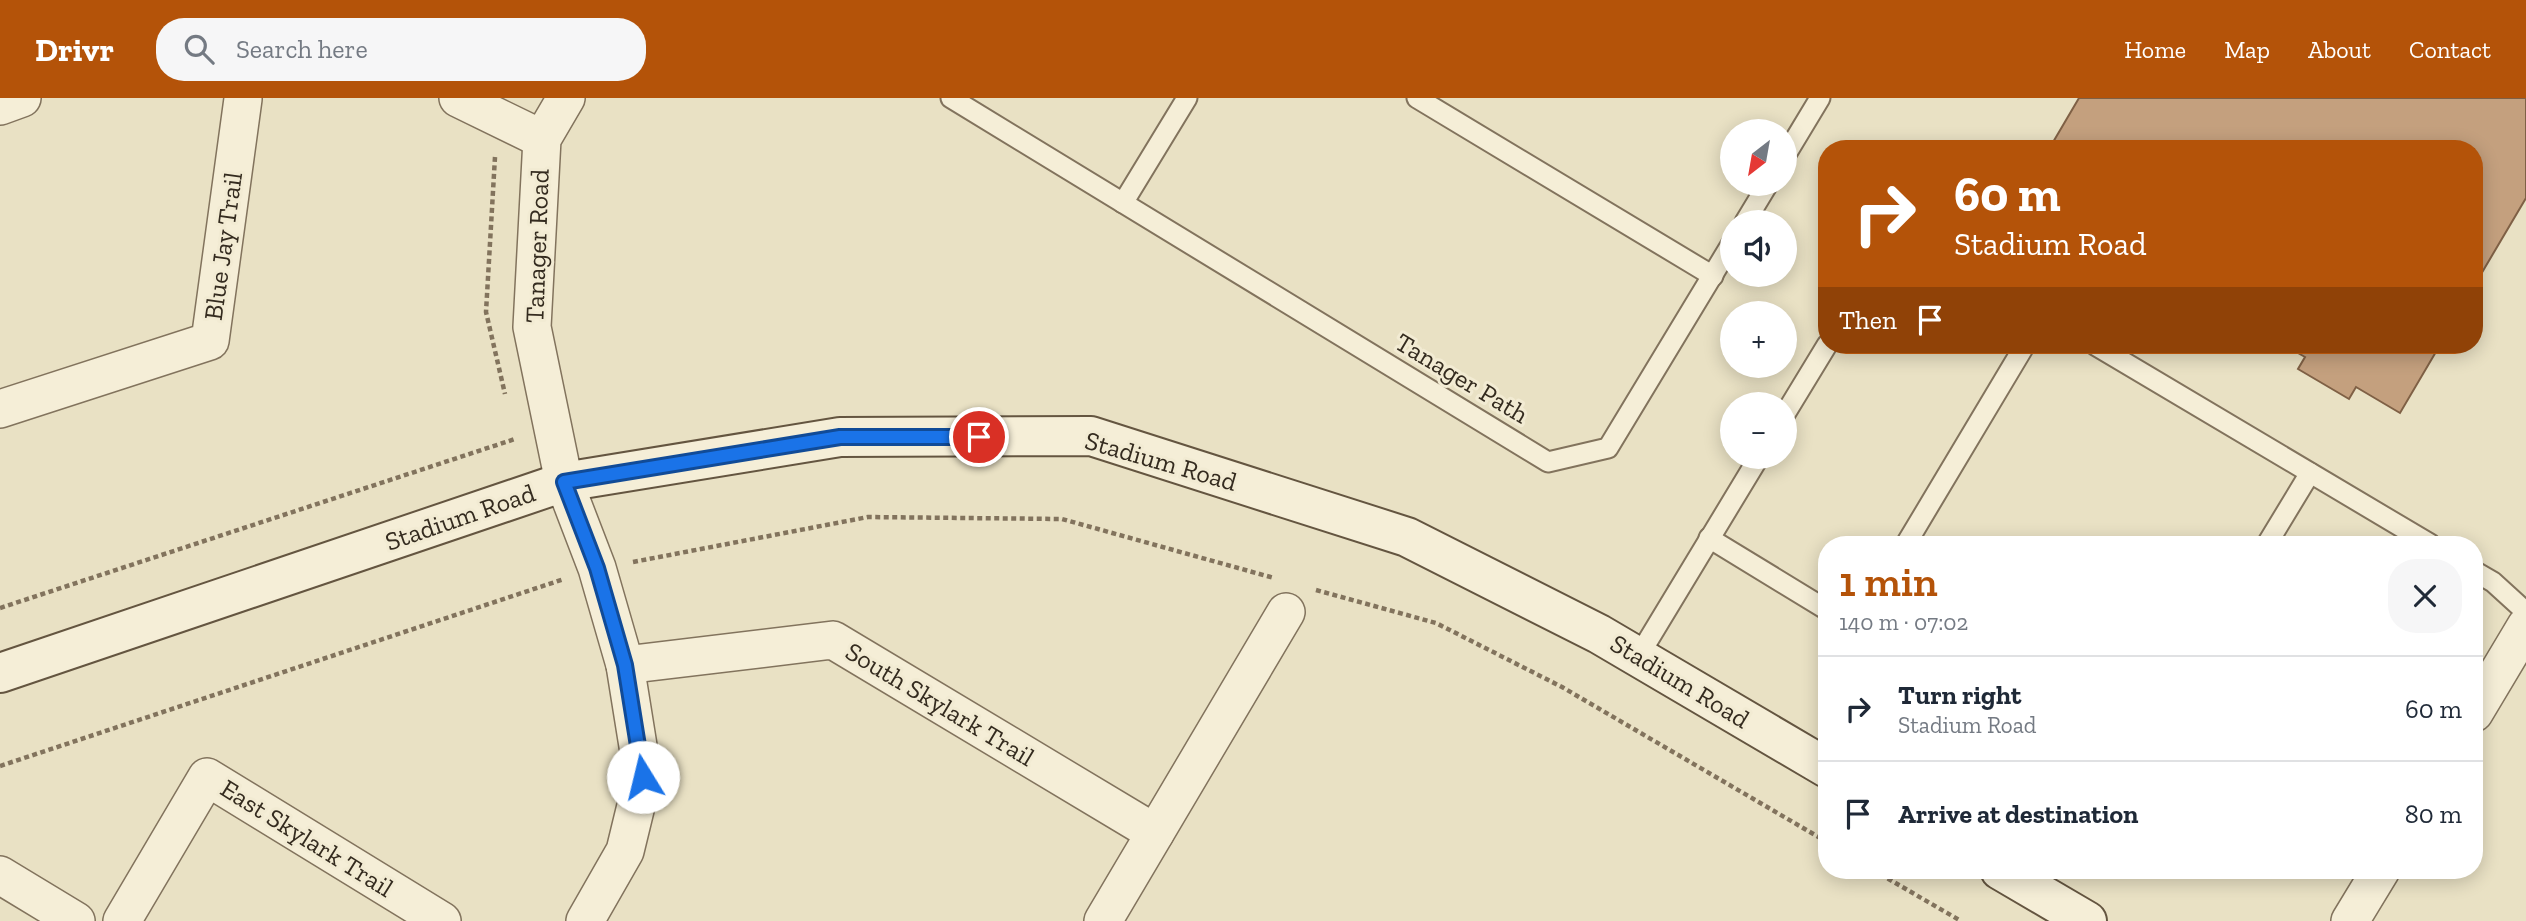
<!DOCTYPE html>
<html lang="en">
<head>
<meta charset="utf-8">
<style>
  :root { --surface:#fff; --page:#f6f6f7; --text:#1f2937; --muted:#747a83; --line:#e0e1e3; --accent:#b45309 }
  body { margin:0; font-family:"Zilla Slab",serif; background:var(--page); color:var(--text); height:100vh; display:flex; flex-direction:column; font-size:26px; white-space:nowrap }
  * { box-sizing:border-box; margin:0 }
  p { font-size:23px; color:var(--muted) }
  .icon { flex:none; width:38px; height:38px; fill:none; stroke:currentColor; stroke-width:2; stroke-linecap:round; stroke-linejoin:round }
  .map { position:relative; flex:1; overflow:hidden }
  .drawer { position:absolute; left:1818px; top:438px; width:665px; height:343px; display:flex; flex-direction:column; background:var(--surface); border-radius:28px; box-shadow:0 4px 18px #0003 }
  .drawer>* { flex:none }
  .hud { position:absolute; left:1818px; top:42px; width:665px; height:214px; border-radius:28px; box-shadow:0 4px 18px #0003; background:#b45309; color:#fff; overflow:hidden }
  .needle { width:46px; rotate:211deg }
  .tools { position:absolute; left:1720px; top:21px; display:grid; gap:14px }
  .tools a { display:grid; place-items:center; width:77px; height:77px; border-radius:50%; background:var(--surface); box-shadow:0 4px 18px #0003; font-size:35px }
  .pin { position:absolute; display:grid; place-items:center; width:60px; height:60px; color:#fff; margin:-30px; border:4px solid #fff; border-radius:50%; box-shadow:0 2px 7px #0007 }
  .me { position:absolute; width:77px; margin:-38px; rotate:351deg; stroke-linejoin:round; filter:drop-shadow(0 0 5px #0008) }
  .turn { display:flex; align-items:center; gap:24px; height:147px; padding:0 21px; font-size:32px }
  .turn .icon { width:91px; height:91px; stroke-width:2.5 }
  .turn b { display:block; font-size:49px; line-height:60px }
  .then { display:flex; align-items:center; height:66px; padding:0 21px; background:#0003; gap:14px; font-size:26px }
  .round { display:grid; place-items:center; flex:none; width:74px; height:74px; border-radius:28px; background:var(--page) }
  .head { display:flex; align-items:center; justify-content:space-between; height:119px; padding:0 21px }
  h1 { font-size:42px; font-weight:600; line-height:52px; color:var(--accent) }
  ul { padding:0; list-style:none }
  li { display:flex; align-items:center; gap:21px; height:105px; padding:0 21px; border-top:2px solid var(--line) }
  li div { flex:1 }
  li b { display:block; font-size:26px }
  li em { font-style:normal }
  header { display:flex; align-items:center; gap:42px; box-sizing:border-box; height:98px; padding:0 35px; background:var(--accent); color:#fff }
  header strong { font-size:33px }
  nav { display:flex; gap:38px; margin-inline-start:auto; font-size:24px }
  .search { width:490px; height:63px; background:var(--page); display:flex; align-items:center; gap:18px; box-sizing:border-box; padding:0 24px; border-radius:28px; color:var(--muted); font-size:26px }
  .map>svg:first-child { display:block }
  .building { fill:#c4a07e; stroke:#7f6045; stroke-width:2 }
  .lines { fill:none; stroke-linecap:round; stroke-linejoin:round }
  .lane-casing { stroke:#82735d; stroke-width:23 }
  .street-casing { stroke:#82735d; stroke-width:40 }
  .secondary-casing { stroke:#645540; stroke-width:42 }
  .path { stroke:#82735d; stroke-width:4.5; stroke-dasharray:5 3.5; stroke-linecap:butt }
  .lane { stroke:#f5eed7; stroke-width:19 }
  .street { stroke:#f5eed7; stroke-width:37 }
  .secondary { stroke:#f5eed7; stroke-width:38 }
  .route-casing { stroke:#114b97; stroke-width:18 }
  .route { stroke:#1a73e8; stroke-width:12 }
  .labels { text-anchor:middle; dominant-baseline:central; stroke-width:6; stroke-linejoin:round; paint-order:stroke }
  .street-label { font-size:26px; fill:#342b1f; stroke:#f2ebd3 }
</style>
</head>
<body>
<header>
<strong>Drivr</strong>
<div class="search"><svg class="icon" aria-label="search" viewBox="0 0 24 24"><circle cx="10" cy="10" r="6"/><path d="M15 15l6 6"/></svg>Search here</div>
<nav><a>Home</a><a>Map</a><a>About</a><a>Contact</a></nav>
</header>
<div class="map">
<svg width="2526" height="823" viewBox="0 0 2526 823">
  <rect width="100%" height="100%" fill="#e9e1c4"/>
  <g class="building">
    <polygon points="2079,0 2526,0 2526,100 2474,188 2474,51 2049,51"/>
    <polygon points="2284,247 2440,247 2400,315 2356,289 2349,301 2298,271 2305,259"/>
  </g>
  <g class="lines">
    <g class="lane-casing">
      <g id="lane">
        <polyline points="951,0 1548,364 1608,350 1732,145"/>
        <polyline points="1417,0 1713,178"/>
        <polyline points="1785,58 1820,0"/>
        <polyline points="1123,105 1187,0"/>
        <polyline points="1745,124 1768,86"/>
        <polyline points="2095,247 2430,446"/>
        <polyline points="1785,316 1827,247"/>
        <polyline points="1709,440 1827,512"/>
        <polyline points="1906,446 2025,247"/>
        <polyline points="2267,446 2310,375"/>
        <polyline points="2474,473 2493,484 2526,514"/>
        <polyline points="1638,559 1759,359"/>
      </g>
    </g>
    <g class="street-casing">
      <g id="street">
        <polyline points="458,0 542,41"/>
        <polyline points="566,0 542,41 532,229 564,384 597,470 625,567 643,679 625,753 585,823"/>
        <polyline points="0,8 22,0"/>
        <polyline points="0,311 210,243 243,1"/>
        <polyline points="625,567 833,542 1155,735"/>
        <polyline points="2474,615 2526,528"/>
        <polyline points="0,777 76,823"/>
        <polyline points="122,823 207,679 442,823"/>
        <polyline points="1103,823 1286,514"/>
        <polyline points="2350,823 2381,772"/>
      </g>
    </g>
    <g class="secondary-casing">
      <g id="secondary">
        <polyline points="0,575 564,384 840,339 1091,338 1407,439 1599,536 1827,670"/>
        <polyline points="2000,772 2087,823"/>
      </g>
    </g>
    <g class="path">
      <polyline points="495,59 486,214 505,296"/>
      <polyline points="633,464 868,419 1062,421 1274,480"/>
      <polyline points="1316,492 1436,525 1562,589 1827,744"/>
      <polyline points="0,510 515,341 515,339"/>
      <polyline points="0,668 564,481"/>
      <polyline points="1873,772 1961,823"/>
    </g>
    <use href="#lane" class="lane"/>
    <use href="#street" class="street"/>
    <use href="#secondary" class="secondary"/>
  </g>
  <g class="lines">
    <g class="route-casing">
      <polyline id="route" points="643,679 625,567 597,470 564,384 840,339 979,339"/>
    </g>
    <use href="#route" class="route"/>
  </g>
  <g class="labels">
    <g class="street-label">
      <text transform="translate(223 148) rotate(-82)">Blue Jay Trail</text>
      <text transform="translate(537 148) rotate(-88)">Tanager Road</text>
      <text transform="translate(1462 280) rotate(31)">Tanager Path</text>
      <text transform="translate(1161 363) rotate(16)">Stadium Road</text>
      <text transform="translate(460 419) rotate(-19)">Stadium Road</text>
      <text transform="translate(1680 583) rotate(31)">Stadium Road</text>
      <text transform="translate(940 606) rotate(31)">South Skylark Trail</text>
      <text transform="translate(307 740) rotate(32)">East Skylark Trail</text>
    </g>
  </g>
</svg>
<div class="tools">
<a><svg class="needle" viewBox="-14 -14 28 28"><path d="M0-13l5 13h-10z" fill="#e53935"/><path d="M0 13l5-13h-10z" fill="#747a83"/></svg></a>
<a><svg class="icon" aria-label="sound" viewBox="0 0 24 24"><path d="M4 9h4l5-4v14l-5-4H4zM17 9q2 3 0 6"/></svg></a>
<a>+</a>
<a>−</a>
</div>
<div class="pin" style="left:979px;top:339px;background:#d93025"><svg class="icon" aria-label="arrive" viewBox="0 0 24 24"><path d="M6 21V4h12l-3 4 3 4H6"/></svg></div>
<svg class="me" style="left:643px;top:679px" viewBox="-20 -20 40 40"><circle r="19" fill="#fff"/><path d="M0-13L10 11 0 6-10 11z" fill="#1a73e8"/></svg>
<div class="hud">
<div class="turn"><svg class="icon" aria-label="right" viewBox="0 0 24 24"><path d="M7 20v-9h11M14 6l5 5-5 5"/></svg><div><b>60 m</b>Stadium Road</div></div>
<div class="then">Then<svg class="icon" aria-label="arrive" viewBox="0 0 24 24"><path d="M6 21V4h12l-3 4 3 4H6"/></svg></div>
</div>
<section class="drawer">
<div class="head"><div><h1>1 min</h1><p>140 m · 07:02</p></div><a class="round"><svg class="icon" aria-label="close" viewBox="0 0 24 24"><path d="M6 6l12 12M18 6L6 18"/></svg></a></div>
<ul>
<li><svg class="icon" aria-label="right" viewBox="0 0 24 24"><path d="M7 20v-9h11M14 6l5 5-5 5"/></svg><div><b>Turn right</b><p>Stadium Road</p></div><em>60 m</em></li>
<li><svg class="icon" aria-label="arrive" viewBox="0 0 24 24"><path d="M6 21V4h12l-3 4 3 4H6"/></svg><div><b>Arrive at destination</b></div><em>80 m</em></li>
</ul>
</section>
</div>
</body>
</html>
